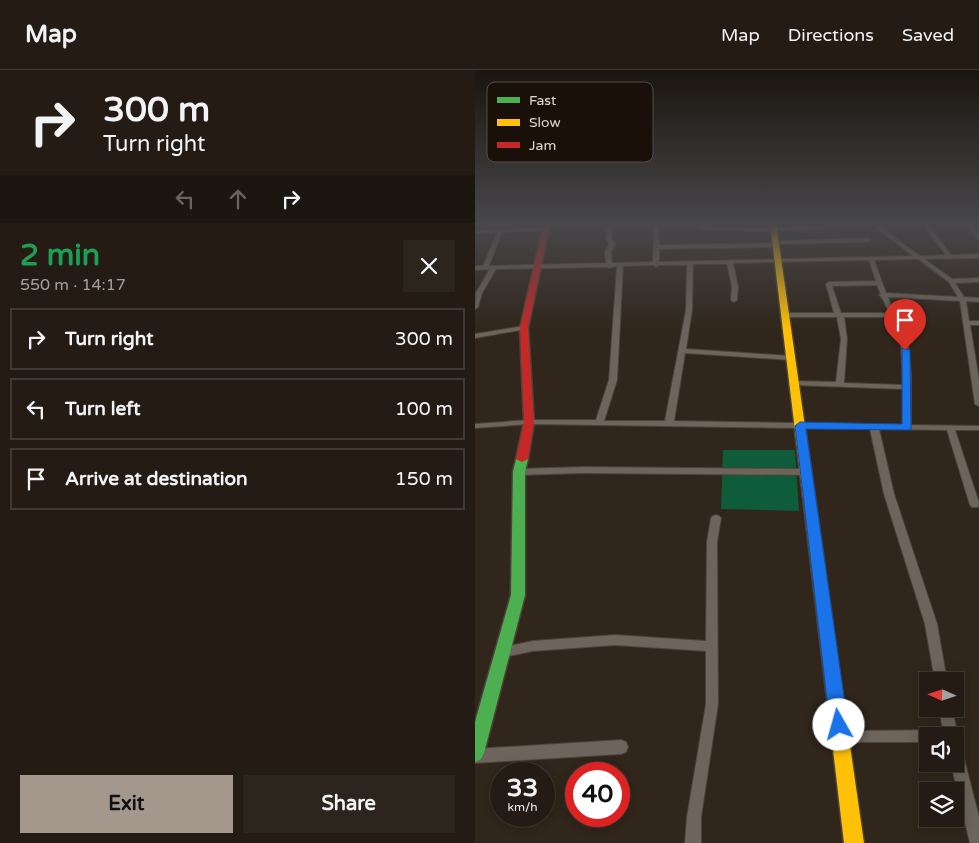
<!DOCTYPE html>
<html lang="en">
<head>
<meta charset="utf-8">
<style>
  :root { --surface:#241c14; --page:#2c251d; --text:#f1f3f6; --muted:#a3a1a0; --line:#413a34; --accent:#a4988d }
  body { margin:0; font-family:"Varela Round",sans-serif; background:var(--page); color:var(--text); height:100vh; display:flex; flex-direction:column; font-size:19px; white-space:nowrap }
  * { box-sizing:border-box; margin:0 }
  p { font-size:16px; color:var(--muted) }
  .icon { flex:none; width:28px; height:28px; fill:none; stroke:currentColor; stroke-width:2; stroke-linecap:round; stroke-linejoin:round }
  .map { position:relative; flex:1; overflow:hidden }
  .sheet { display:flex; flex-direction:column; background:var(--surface); width:475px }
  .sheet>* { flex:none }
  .top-card { background:#241c14; color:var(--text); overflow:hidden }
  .needle { width:32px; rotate:273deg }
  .controls { position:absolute; left:444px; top:602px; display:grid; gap:10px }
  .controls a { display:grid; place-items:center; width:45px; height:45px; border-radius:0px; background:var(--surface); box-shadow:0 2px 12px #0003,0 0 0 1px var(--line); font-size:25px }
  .speed { position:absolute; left:15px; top:692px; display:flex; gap:10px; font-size:25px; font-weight:700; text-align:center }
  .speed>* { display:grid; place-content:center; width:65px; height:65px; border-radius:50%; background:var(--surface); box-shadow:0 2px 12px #0003,0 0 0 1px var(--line); line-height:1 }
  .speed small { font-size:12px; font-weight:400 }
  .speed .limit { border:8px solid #d22; background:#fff; color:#111 }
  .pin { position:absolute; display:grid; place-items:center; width:42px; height:42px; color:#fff; margin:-51px -21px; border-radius:50% 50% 50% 0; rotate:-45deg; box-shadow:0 0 5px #0007 }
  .pin .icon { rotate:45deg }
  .me { position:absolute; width:55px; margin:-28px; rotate:353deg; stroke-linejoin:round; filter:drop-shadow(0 0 4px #0008) }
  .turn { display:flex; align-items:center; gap:18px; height:105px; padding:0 20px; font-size:22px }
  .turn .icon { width:65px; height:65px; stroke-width:2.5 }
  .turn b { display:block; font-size:35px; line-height:42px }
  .lanes { display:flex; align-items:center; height:48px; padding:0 20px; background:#0003; justify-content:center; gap:25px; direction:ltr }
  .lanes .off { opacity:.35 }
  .round { display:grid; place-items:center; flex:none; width:52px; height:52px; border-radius:0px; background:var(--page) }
  .overview { display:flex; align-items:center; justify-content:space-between; height:85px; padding:0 20px }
  h1 { font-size:30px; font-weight:700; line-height:38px; color:#1e9e55 }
  .cta { display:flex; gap:10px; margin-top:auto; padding:10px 20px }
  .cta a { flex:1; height:58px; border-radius:0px; background:var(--accent); color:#111; font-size:20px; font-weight:700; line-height:58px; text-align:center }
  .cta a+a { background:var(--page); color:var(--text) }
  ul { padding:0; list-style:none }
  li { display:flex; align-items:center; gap:15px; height:62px; margin:0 10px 8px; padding:0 10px; border:2px solid var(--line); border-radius:0px }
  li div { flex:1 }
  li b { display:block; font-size:19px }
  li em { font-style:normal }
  header { display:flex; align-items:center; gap:30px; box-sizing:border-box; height:70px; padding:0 25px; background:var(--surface); border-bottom:1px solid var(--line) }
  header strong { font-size:24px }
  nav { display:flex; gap:28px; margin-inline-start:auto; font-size:18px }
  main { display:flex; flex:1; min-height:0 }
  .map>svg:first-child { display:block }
  .forest { fill:#0e5c39 }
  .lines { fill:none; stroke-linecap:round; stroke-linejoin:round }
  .street-casing { stroke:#4b433a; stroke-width:2 }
  .fast-casing { stroke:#4b433a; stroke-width:3 }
  .slow-casing { stroke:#4b433a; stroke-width:3 }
  .jam-casing { stroke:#4b433a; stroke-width:3 }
  .street { fill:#6d655c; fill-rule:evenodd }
  .fast { fill:#4caf50; fill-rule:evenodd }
  .slow { fill:#ffc107; fill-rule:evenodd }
  .jam { fill:#c62828; fill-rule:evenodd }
  .route { fill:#1a73e8; stroke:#114b97 }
  .key { fill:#191109; stroke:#554c43; stroke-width:1 }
  .key-label { font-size:14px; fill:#e2d6ca }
</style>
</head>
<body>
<header>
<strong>Map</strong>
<nav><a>Map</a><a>Directions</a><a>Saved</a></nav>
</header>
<main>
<section class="sheet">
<div class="top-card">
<div class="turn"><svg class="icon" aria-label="right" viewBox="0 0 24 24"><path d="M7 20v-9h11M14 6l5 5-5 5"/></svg><div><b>300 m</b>Turn right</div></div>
<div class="lanes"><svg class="icon off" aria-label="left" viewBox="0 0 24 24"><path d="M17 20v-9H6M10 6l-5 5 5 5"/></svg><svg class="icon off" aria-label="ahead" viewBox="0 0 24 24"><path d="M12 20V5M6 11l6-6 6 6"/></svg><svg class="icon" aria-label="right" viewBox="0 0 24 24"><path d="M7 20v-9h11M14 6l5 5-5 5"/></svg></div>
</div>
<div class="overview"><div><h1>2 min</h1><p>550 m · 14:17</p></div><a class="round"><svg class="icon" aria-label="close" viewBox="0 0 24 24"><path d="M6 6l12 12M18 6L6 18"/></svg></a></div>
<ul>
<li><svg class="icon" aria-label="right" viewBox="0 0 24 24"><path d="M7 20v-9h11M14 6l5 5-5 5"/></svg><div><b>Turn right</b></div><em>300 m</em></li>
<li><svg class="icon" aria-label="left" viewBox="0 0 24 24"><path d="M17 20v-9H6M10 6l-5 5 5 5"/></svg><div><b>Turn left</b></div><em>100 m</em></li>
<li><svg class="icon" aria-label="arrive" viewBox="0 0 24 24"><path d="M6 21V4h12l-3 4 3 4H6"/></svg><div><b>Arrive at destination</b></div><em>150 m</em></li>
</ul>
<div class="cta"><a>Exit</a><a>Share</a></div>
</section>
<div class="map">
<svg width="504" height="773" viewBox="0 0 504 773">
  <rect width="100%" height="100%" fill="#30261b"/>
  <polygon class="forest" points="248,380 320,380 324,441 246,439"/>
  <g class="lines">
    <g class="street-casing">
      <g id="street">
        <path d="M 132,153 L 136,153 L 137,169 L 140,174 L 136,182 L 137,193 L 178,192 L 179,153 L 183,153 L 184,175 L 298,173 L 300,171 L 393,168 L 396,170 L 393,172 L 302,174 L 300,177 L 184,179 L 184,192 L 438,186 L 395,153 L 400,153 L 445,186 L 471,185 L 447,153 L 452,153 L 476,185 L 504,184 L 504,188 L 449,189 L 477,209 L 504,208 L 504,212 L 480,213 L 489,227 L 504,228 L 504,232 L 491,231 L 494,251 L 504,251 L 504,255 L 495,255 L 504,310 L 504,336 L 500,334 L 485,231 L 413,227 L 416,236 L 431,256 L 436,305 L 436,355 L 504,356 L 504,360 L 480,360 L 504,433 L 503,437 L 497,437 L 495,435 L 472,360 L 404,359 L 419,424 L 462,554 L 472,611 L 460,611 L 450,554 L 409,424 L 395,359 L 54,354 L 0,358 L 0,354 L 54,350 L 121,350 L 134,310 L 142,196 L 134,198 L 132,197 L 21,199 L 7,223 L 3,237 L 0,239 L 1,223 L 15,199 L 0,200 L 0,196 L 8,196 L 22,163 L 0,163 L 0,161 L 71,158 L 73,159 L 71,160 L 27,162 L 14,196 L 131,193 L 130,182 L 134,174 L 131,169 ZM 443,189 L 474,212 L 483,227 L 411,223 L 399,190 ZM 394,190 L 401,211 L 354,212 L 351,214 L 359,243 L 309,243 L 306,245 L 309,247 L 362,247 L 366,269 L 361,312 L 319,311 L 315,313 L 319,315 L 428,319 L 428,355 L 199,351 L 210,283 L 316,290 L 320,288 L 316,286 L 211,279 L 217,240 L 218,194 L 252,194 L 257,217 L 256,230 L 259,232 L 262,230 L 263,217 L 258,193 ZM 179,195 L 181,197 L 184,195 L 212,195 L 211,240 L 190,351 L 129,351 L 142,310 L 148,196 ZM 402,215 L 406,224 L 404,225 C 409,228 411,238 415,243 L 366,243 L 357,216 ZM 369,247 L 418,247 L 425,256 L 428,315 L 369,313 L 372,269 Z"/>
        <polygon points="227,153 231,153 230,157 297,159 299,158 346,156 348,157 346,158 301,160 299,162 227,159 225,158"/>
        <polygon points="490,153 495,153 504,165 504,170"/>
        <polygon points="49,256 52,258 51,259 0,268 0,264"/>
        <polygon points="107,397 331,399 336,402 331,405 107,403 44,405 39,402 44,399"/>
        <polygon points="241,445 244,446 246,448 242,472 243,634 226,747 226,773 210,773 212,747 231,634 231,581 140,575 58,581 29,587 25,586 23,582 25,578 29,577 58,571 140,565 231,571 232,472 236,448 238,446"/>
        <polygon points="464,639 477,639 483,666 481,671 480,666 452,666 452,672 387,672 380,673 366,681 361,679 359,674 361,669 378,661 468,660"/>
        <polygon points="146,670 151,672 153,677 151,682 146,684 0,693 0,679"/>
        <polygon points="480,674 485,676 487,681 504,747 504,773 495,773 476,694 480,694"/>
      </g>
    </g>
    <g class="fast-casing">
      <g id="fast">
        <polygon points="47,386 53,389 50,402 50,525 9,683 6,689 0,692 0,652 36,525 38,402 41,389"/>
        <polygon points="334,423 340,427 367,620 365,625 359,627 353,625 351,620 328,427"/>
      </g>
    </g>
    <g class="slow-casing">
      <g id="slow">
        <polygon points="295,153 301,153 340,427 334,431 328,427"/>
        <polygon points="359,613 365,615 367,620 389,773 369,773 351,620 353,615"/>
      </g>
    </g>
    <g class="jam-casing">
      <polygon id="jam" points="69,153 75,153 53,258 59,352 53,389 47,392 41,389 49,352 45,258"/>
    </g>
    <use href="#street" class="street"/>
    <use href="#fast" class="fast"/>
    <use href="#slow" class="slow"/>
    <use href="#jam" class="jam"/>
  </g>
  <linearGradient id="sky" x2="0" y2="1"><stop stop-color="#1a150f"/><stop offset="0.59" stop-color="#48474a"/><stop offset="1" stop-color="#48474a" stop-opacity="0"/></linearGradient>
  <rect width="504" height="261" fill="url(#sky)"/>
  <polygon class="route" points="427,278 435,280 436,360 331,359 373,655 370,661 364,663 358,661 355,655 320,356 325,352 427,354"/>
  <rect x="12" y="12" width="166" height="80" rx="8" class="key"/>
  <rect x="22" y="27" width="23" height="6" fill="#4caf50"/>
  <rect x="22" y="49" width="23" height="7" fill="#ffc107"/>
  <rect x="22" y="72" width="23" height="6" fill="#c62828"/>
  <g class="key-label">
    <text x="54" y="35">Fast</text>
    <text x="54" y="57">Slow</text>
    <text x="54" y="80">Jam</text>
  </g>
</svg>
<div class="controls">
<a><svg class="needle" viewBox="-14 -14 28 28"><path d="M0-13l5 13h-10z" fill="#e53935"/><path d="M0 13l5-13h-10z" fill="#a3a1a0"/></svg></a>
<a><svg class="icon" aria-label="sound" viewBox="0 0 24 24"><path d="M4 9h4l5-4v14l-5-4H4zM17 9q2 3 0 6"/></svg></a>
<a><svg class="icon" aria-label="layers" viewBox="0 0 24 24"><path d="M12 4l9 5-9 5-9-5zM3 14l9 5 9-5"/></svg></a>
</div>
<div class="speed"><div>33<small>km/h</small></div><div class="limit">40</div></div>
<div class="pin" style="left:430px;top:280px;background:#d93025"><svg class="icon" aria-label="arrive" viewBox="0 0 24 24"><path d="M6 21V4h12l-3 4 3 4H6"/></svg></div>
<svg class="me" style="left:364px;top:655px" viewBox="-20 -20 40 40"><circle r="19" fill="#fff"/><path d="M0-13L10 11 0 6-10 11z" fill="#1a73e8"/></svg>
</div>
</main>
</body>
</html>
